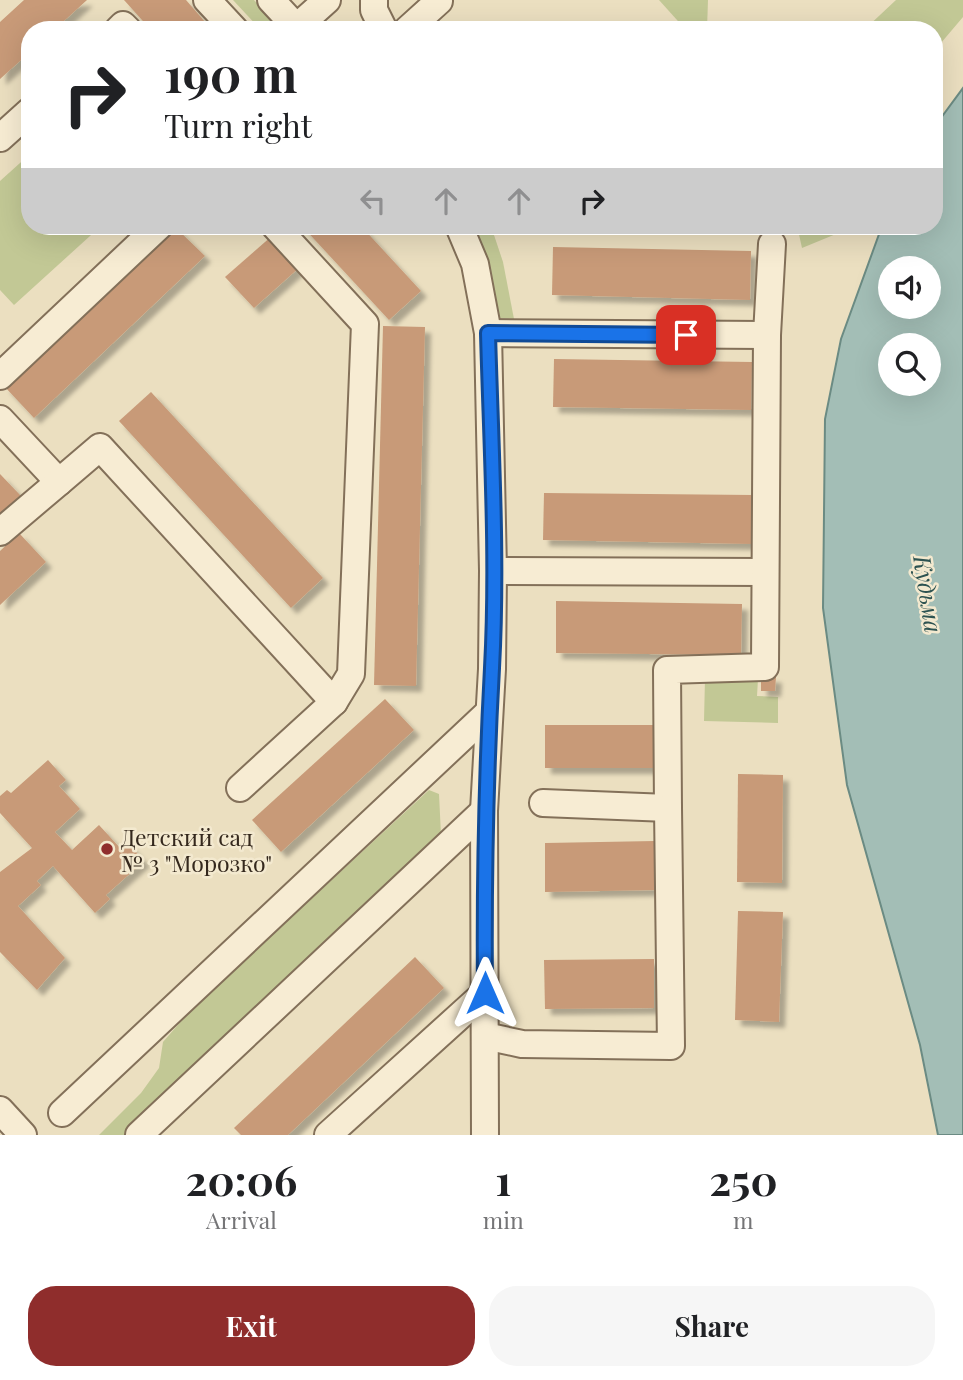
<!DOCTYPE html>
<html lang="en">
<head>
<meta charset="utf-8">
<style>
  :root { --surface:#fff; --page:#f6f6f6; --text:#202124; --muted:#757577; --accent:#8f2d2c }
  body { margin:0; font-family:"Playfair Display",serif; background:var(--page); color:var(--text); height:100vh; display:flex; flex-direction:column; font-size:26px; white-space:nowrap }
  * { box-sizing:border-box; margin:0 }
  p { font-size:23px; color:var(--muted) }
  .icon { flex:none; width:38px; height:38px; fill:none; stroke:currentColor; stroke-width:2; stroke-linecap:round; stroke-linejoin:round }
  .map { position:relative; height:1135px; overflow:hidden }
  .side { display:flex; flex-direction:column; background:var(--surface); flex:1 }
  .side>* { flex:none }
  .hud { position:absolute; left:21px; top:21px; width:922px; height:214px; border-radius:28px; box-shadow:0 7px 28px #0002; background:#fff; color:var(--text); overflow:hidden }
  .tools { position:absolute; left:878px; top:256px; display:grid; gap:14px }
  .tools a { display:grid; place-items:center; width:63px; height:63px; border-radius:50%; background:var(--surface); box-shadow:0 7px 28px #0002; font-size:35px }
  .pin { position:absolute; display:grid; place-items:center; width:60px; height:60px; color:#fff; margin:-30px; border-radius:14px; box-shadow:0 4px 10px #0006 }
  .me { position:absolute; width:77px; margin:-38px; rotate:0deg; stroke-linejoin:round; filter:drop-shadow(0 0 5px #0008) }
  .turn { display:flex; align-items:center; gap:24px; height:147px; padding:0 28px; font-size:32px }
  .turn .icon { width:91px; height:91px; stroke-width:2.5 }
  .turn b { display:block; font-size:49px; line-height:60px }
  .lanes { display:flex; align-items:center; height:66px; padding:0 28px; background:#0003; justify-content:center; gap:35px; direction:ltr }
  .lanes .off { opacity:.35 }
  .eta { display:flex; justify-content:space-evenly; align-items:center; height:119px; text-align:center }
  .eta b { font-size:42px; font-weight:700; line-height:49px }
  .primary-button { display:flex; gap:14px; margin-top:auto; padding:14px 28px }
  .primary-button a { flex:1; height:80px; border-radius:28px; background:var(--accent); color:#fff; font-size:28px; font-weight:700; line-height:80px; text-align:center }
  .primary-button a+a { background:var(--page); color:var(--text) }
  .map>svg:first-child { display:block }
  .green { fill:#c2c895 }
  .water { fill:#a3beb6; stroke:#6b8b83; stroke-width:2; fill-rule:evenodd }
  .building { fill:#c89a78; filter:url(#shadow) }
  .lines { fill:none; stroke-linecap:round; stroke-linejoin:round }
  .minor-casing { stroke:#837059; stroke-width:30 }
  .minor { stroke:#f7ecd3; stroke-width:26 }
  .route-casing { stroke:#114b97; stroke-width:18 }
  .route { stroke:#1a73e8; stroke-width:12 }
  .poi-dot { fill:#8f2d2c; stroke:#f3e9cf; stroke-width:2.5 }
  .labels { text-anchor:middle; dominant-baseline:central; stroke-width:5; stroke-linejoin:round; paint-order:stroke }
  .poi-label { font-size:23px; fill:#34281d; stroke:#f3e9cf; text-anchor:start }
  .water-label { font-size:24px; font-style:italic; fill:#2d5351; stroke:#f3e9cf }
</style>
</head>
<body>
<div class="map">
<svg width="963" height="1135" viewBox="0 0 963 1135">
  <defs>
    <filter id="shadow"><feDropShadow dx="6" dy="6" stdDeviation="2" flood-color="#0004"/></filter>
  </defs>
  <rect width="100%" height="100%" fill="#ebdfc0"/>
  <g class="green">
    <polygon points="233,0 254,0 282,30 261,30"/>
    <polygon points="659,0 708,0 707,30 686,30"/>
    <polygon points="896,0 963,0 963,17 935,50 934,30 864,30"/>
    <polygon points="30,154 30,226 101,226 14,305 0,290 0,181"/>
    <polygon points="470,226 491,226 503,262 514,319 494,318"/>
    <polygon points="510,226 836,226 836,234 802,248 798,230"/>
    <polygon points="705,678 758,679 757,696 778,697 778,723 704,721"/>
    <polygon points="429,790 439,794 441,835 280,990 125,1135 99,1135 141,1093 159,1068 163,1042 190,1011"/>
  </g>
  <path class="water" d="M 963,88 L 963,1135 L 938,1135 L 920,1045 L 847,785 L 823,608 L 825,419 L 841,339 L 882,226 L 934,226 L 935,126 ZM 891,268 L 929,268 L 929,306 L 891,306 ZM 891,345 L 929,345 L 929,383 L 891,383 Z"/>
  <g class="building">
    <polygon points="24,0 87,0 54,30 30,30 30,52 0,79 0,22"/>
    <polygon points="124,0 186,0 212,30 151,30"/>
    <polygon points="174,226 205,256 34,418 4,386"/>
    <polygon points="302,226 361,226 421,291 389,320"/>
    <polygon points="273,235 301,266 254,308 225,277"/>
    <polygon points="553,247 751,251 750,300 552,295"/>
    <polygon points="383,326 425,327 416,686 374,685"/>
    <polygon points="554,359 752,362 751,410 553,407"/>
    <polygon points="151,392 323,578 291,608 119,421"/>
    <polygon points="0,474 21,496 0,516"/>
    <polygon points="544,493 753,495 752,544 543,540"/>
    <polygon points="19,533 46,562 0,605 0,551"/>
    <polygon points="556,601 742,604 741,655 556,653"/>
    <polygon points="761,676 776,677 775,691 761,691"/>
    <polygon points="385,699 414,730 281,852 252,820"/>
    <rect x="545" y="725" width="110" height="43"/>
    <polygon points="48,760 66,780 59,786 80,809 55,832 72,850 99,825 121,849 128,843 144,861 106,895 110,899 95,913 53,866 37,881 41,885 18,906 65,958 37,990 0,952 0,872 32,848 0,813 0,796 7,790 11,793"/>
    <polygon points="738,774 783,775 782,883 737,882"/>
    <polygon points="655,841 656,890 545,892 545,843"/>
    <polygon points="738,911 783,912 779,1022 735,1020"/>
    <polygon points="415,957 444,988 288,1135 241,1135 234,1128"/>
    <polygon points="654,959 654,1008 545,1009 544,960"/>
  </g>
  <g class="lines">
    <g class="minor-casing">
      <g id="minor">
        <polyline points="207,0 235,30"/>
        <polyline points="271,0 299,30"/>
        <polyline points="374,0 374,10 384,30"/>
        <polyline points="297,27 327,0"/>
        <polyline points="118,30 123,25 128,30"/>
        <polyline points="407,30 439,1"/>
        <polyline points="0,138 30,111"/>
        <polyline points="275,226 365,324 351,674 334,702"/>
        <polyline points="459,226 475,264 488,333 493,571 492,669 484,811 485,1135"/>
        <polyline points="488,333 767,335"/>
        <polyline points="0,376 159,226"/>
        <polyline points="0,419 59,482 100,447 334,702 240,788"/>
        <polyline points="0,532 59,482"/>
        <polyline points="493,571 763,572"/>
        <polyline points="543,803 668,808 667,670 765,667 767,335 772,244"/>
        <polyline points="485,1036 522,1044 671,1046 668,808"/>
        <polyline points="0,1110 23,1135"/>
        <polyline points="62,1113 488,713"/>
        <polyline points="139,1135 484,811"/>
        <polyline points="328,1135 485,993"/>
      </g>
    </g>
    <use href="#minor" class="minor"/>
  </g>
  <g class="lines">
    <g class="route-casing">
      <path id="route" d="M 485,993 C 484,884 486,777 492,668 C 498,557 491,444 488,333 L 686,335"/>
    </g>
    <use href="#route" class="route"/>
  </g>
  <circle class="poi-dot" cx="107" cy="849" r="7"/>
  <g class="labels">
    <g class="poi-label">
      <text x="121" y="836">Детский сад<tspan x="121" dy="26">№ 3 "Морозко"</tspan></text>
    </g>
    <g class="water-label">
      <text transform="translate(929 594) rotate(81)">Кудьма</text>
    </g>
  </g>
</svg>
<div class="tools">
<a><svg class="icon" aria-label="sound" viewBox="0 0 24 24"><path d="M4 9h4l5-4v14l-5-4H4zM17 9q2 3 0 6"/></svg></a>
<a><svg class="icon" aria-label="search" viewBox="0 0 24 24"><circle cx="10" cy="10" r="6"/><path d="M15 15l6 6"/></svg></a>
</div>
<div class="pin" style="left:686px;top:335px;background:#d93025"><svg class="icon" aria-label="arrive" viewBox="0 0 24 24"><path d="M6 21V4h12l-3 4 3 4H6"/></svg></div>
<svg class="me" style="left:485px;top:993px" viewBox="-20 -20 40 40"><path d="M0-17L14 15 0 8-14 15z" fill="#1a73e8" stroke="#fff" stroke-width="4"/></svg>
<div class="hud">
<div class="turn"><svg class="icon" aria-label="right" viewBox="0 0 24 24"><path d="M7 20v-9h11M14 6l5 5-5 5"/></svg><div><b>190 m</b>Turn right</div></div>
<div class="lanes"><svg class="icon off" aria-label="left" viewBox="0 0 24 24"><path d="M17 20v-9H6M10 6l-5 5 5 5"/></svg><svg class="icon off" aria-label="ahead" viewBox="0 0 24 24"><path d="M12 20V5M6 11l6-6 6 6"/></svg><svg class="icon off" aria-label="ahead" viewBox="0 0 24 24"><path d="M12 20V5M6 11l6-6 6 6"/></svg><svg class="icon" aria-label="right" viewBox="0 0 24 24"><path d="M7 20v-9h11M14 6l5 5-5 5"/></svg></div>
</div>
</div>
<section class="side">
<div class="eta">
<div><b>20:06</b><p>Arrival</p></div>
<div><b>1</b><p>min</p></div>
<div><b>250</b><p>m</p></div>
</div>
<div class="primary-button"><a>Exit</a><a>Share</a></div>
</section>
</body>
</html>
